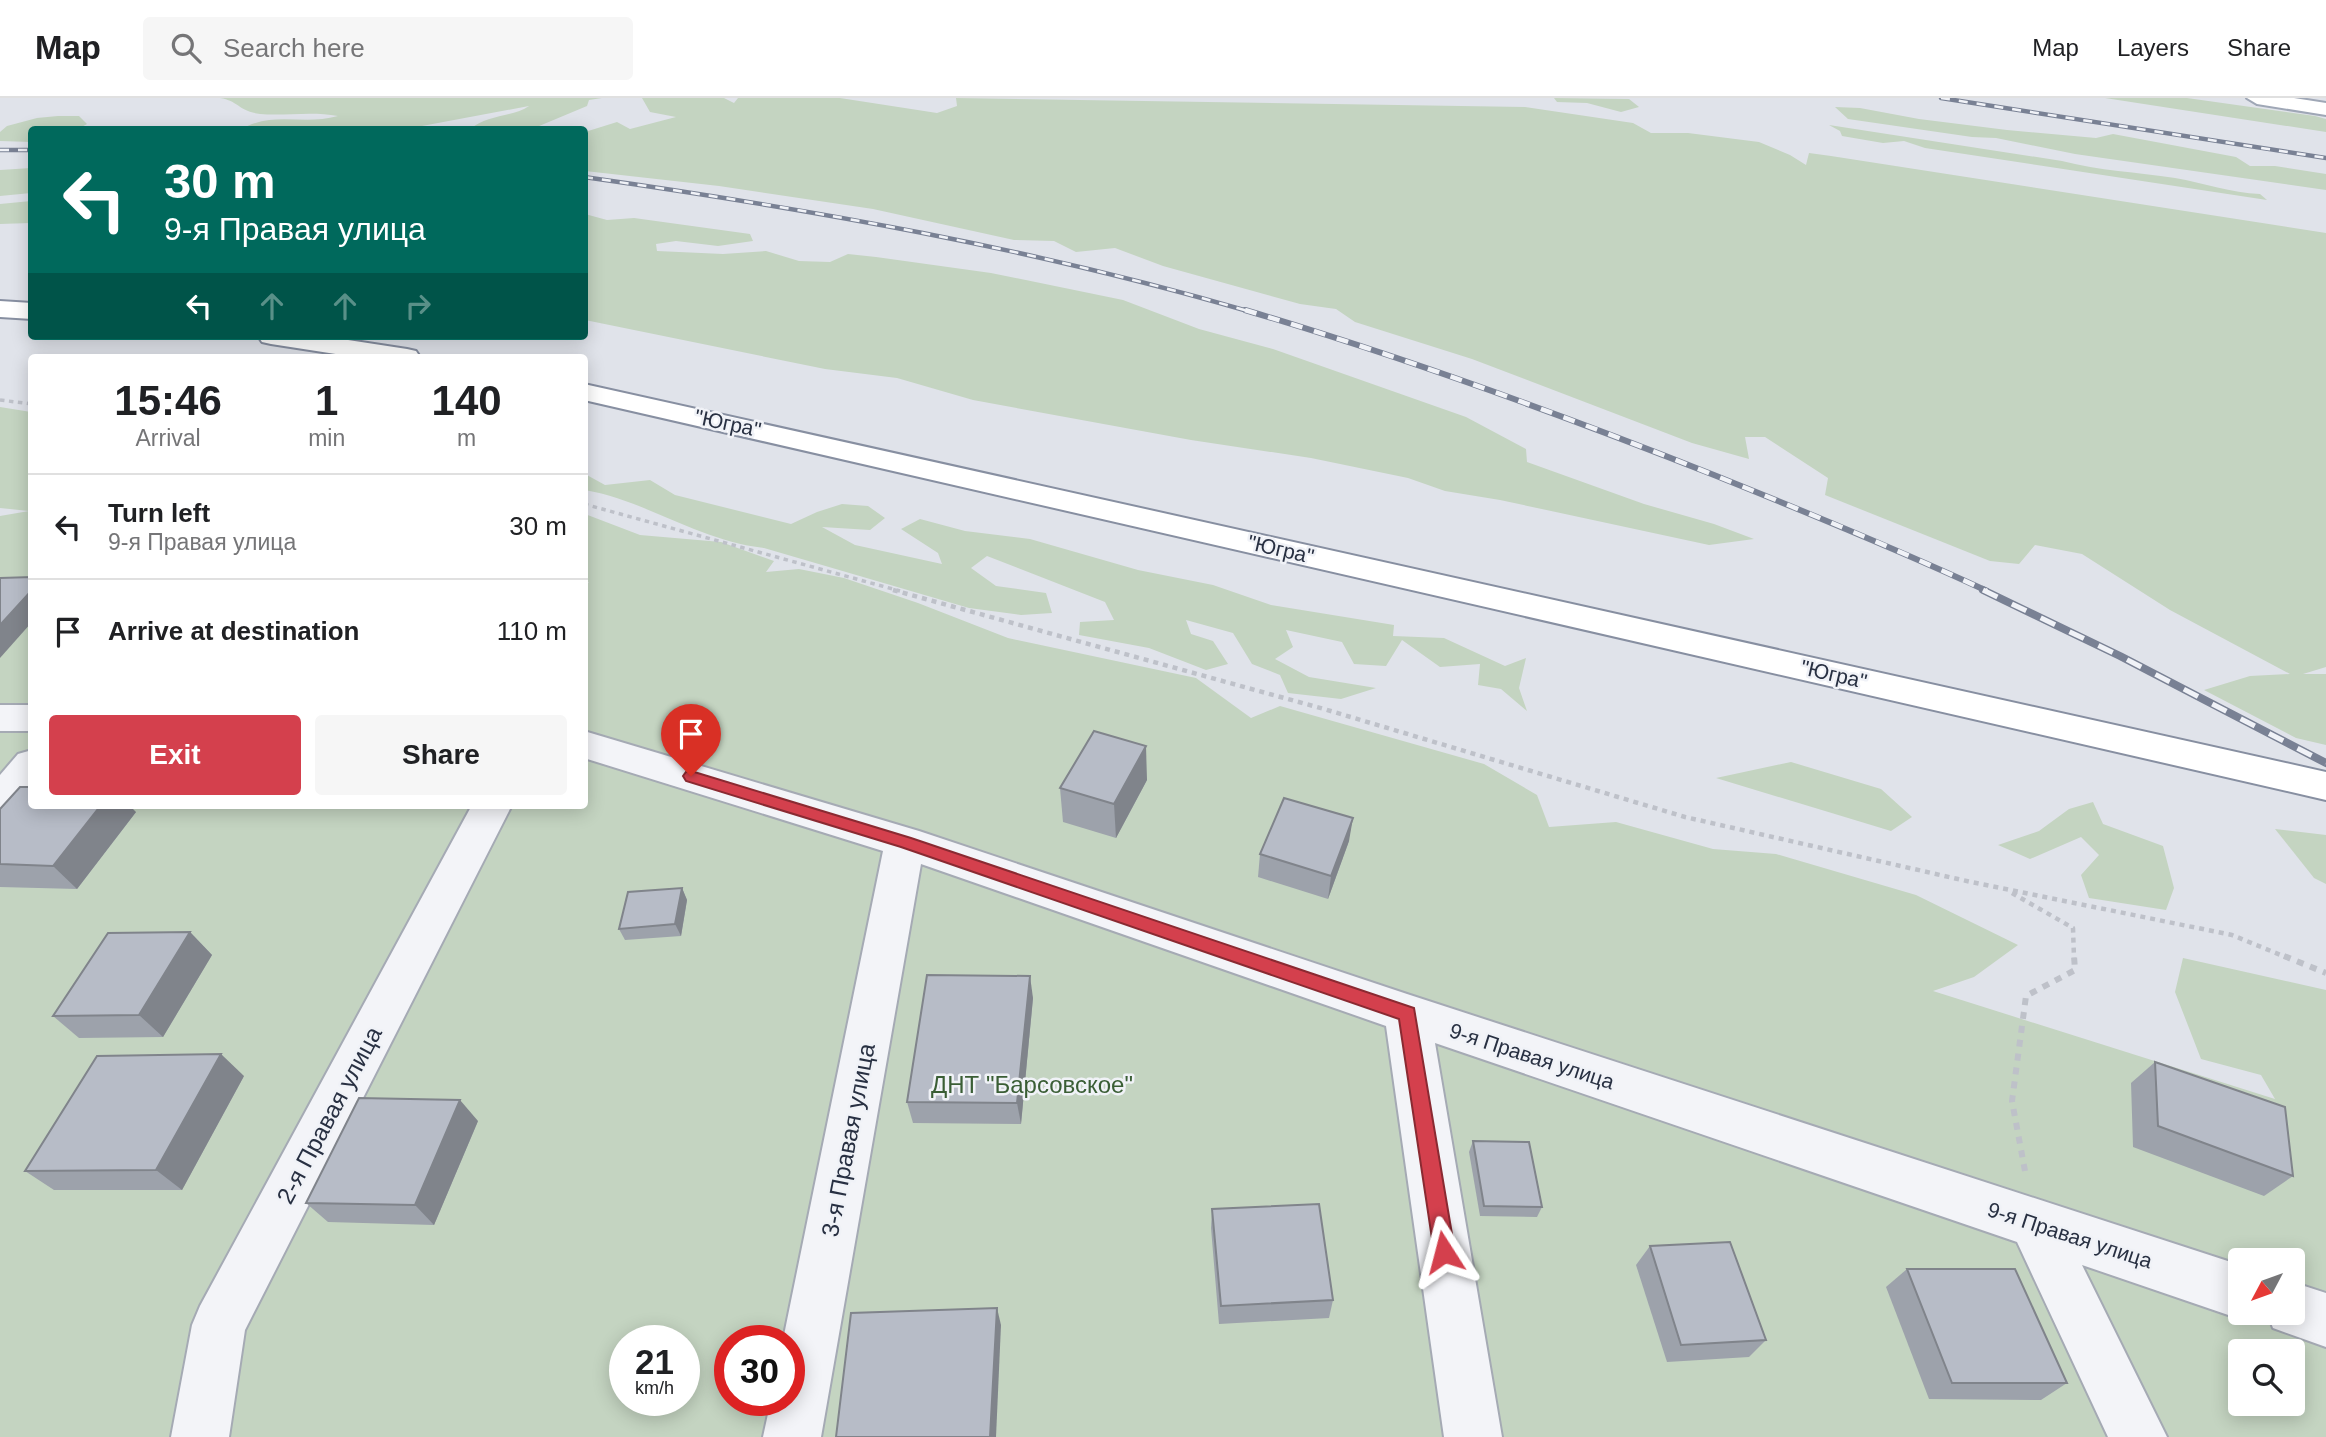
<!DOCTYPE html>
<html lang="en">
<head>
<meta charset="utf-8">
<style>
  :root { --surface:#fff; --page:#f6f6f6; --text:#202124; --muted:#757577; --line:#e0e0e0; --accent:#d4404d }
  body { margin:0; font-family:Helvetica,sans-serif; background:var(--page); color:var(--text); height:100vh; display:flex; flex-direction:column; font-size:26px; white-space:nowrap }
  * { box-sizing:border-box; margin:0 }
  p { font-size:23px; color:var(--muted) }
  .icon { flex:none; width:38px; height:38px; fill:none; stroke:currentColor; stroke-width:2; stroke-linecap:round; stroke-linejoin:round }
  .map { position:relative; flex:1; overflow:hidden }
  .side { position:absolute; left:28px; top:256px; width:560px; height:455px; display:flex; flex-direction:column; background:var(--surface); border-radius:7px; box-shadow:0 4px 18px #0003 }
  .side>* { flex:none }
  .banner { position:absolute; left:28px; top:28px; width:560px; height:214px; border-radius:7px; box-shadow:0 4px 18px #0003; background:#00695c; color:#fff; overflow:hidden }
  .needle { width:46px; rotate:229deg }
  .fabs { position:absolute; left:2228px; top:1150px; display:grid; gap:14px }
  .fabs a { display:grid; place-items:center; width:77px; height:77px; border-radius:7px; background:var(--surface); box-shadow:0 4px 18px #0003; font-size:35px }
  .speed { position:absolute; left:609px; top:1227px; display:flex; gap:14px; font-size:35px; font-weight:700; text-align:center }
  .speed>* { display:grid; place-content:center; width:91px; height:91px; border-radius:50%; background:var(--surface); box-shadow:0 4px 18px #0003; line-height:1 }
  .speed small { font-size:18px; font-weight:400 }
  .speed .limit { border:10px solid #d22; background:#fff; color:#111 }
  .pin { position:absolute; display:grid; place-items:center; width:60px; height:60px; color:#fff; margin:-72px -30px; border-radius:50% 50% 50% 0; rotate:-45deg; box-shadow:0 0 7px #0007 }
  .pin .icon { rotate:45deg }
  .me { position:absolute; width:77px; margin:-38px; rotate:351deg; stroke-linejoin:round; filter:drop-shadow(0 0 5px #0008) }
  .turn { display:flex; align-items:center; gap:24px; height:147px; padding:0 21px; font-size:32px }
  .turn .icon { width:91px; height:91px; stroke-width:2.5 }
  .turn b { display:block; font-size:49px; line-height:60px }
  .lanes { display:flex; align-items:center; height:66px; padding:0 21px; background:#0003; justify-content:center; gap:35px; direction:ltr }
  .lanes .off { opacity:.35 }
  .eta { display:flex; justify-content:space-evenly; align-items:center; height:119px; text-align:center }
  .eta b { font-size:42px; font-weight:700; line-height:49px }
  .cta { display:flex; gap:14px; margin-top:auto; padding:14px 21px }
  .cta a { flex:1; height:80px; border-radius:7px; background:var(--accent); color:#fff; font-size:28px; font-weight:700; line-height:80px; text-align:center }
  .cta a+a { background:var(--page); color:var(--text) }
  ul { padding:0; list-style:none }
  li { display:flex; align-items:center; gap:21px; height:105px; padding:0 21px; border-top:2px solid var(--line) }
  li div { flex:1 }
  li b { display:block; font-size:26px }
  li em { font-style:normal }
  header { display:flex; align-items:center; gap:42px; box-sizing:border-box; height:98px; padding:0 35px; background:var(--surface); border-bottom:2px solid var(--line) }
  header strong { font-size:33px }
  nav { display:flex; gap:38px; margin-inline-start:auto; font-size:24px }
  .search { width:490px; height:63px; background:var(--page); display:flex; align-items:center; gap:18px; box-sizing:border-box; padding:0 24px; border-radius:7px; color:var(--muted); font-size:26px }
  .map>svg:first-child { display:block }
  .green { fill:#c4d4c1; fill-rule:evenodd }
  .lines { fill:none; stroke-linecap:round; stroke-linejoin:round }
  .minor-casing { stroke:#a5aab4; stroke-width:4 }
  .major-casing { stroke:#9fa7b6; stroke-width:4 }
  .highway-casing { stroke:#878fa1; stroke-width:4 }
  .path-far2 { stroke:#bec1c9; stroke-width:3.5; stroke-dasharray:4.5 4.5; stroke-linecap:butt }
  .path-far1 { stroke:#bec1c9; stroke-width:4.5; stroke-dasharray:5 5; stroke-linecap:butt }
  .path { stroke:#bec1c9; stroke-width:6; stroke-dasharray:7 7; stroke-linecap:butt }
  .minor { fill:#f3f4f8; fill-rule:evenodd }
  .major { fill:#fff; fill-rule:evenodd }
  .highway { fill:#fff; fill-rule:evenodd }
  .rail-far2-casing { stroke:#798194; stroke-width:4.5 }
  .rail-far1-casing { stroke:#798194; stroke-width:6 }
  .rail-casing { stroke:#798194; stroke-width:8 }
  .rail-far2 { stroke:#f0f2f7; stroke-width:2.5; stroke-dasharray:9; stroke-linecap:butt }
  .rail-far1 { stroke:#f0f2f7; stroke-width:4.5; stroke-dasharray:12; stroke-linecap:butt }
  .rail { stroke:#f0f2f7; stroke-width:5; stroke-dasharray:16; stroke-linecap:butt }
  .wall { fill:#9da2ab }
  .shaded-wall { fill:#80848b }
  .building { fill:#b7bcc7; stroke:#80848b; stroke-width:2 }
  .route { fill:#d4404d; stroke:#8a2a32; stroke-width:2 }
  .labels { text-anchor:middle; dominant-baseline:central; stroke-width:5; stroke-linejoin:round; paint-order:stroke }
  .street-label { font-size:21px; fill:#283042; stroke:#f0f2f7 }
  .near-park-label { font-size:24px; fill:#3a5e35; stroke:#f0f2f7 }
  .near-street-label { font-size:24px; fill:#283042; stroke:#f0f2f7 }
</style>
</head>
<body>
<header>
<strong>Map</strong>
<div class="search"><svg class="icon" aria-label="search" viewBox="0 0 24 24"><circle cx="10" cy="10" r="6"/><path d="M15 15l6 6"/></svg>Search here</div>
<nav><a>Map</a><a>Layers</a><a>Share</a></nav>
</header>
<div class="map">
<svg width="2326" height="1339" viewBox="0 0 2326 1339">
  <rect width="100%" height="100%" fill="#e0e3ea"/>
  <g class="green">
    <path d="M 220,0 L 602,0 L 589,2 L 587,8 L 532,31 L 471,31 C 485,17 514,19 529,8 L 406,31 L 240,32 C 273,12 302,28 338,18 C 312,13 286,18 260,16 C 238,13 239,3 220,0 Z"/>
    <polygon points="642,0 724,0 734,5 738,0 840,0 937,15 957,8 956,0 1525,9 1633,25 1651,35 1688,35 1759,44 1790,57 1806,67 1809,55 1831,58 2326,135 2326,569 2303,576 2326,576 2326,647 2296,640 2204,592 2250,578 2290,576 2170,512 2082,456 2035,447 2019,466 1990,463 1825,397 1828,380 1765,339 1745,339 1749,361 1692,345 1472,261 1355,224 1336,211 1300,206 1163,168 1115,150 1076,154 1054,143 1014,142 873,111 719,88 585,73 585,34 617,24 630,31 676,19 650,14"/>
    <polygon points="1554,0 1629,1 1639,9 1621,14 1587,5 1557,4"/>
    <polygon points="2105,0 2187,0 2315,18 2326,21 2326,34"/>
    <polygon points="1835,9 1860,10 1919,21 2007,32 2096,40 2113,36 2236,59 2250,68 2275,68 2326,76 2326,92 2075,56 1996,40 1972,39 1848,21"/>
    <polygon points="58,18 79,18 87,26 78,31 32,32 31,44 0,43 0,34 7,28 37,20"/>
    <path d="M 1829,27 L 2062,63 C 2100,73 2136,74 2175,80 C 2204,85 2231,95 2260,96 L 2267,102 L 1925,50 L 1904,43 L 1883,45 L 1842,38 L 1840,33 Z"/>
    <polygon points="31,70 31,95 0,98 0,72"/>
    <polygon points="31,103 31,125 0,126 0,106"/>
    <polygon points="585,116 607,122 634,120 750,136 753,143 718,148 676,143 656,146 657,153 723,156 766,153 799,163 830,164 848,156 876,159 991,175 1123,202 1199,231 1273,251 1466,319 1526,351 1527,364 1644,406 1714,426 1754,441 1709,447 1500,402 1445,393 1408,380 1311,360 1191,342 973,302 897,280 825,271 585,222"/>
    <path d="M 0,309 L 31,314 L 32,707 L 584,707 L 585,484 L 589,485 L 585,481 L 585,416 L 640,437 L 721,444 L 774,463 L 766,474 L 799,471 L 844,480 L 918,505 L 1008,540 L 1196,580 L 1251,620 L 1280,608 L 1484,666 L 1537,697 L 1549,729 L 1616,724 L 1713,751 L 1776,756 L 1916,797 L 2018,847 L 1974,879 L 1933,893 L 2275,1001 L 2261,977 L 2201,961 L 2175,894 L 2183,860 L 2326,892 L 2326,1339 L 0,1339 L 0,418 L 29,413 L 0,410 ZM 2240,1162 L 2292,1162 L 2292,1214 L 2240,1214 ZM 625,1242 L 684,1242 L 684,1302 L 625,1302 ZM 730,1242 L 789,1242 L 789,1302 L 730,1302 ZM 2240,1253 L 2292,1253 L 2292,1306 L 2240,1306 Z"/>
    <path d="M 585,376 L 605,387 L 650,382 L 675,397 L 791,426 L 817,414 L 842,406 L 868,408 L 885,420 L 870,432 L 822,429 L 855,447 L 942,466 L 938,455 L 901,431 L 920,421 L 965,433 L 1030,441 L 1138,472 L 1213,487 L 1271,507 L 1394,527 L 1393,538 L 1444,540 L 1505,568 L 1526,560 L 1519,590 L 1527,613 L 1501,591 L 1478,587 L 1480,566 L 1440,569 L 1402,542 L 1386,568 L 1354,566 L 1342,544 L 1286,532 L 1293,549 L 1275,561 L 1309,579 L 1376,590 L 1341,601 L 1288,595 L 1280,577 L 1252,566 L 1233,535 L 1186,522 L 1191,536 L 1213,543 L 1228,566 L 1206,572 L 1149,550 L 1079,537 L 1080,524 L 1114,522 L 1105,504 L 987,458 L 971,470 L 996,488 L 1046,495 L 1052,515 L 1021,517 L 969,510 L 764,450 C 697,442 647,403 585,392 Z"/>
    <polygon points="1791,664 1881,691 1912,719 1891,733 1716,680"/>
    <polygon points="2093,704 2103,726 2163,748 2174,790 2166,812 2089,800 2081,777 2099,757 2081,739 2030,761 1998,747 2039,733 2069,711"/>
    <polygon points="2275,731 2326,737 2326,786 2314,780"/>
  </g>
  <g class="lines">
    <g class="minor-casing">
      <g id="minor">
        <rect x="0" y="607" width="32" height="26"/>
        <polygon points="584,633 919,733 1407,896 2240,1167 2240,1214 2255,1214 2240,1221 2082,1167 2167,1339 2108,1339 2017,1144 1435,945 1502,1339 1444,1339 1386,928 921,766 821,1339 763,1339 771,1302 789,1302 789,1242 783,1242 883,753 584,660"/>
        <polygon points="32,652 32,693 14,713 0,718 0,677 18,656"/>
        <polygon points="472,707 512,707 245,1232 229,1339 171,1339 192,1227 200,1208"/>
        <polygon points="2292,1184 2326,1195 2326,1249 2273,1230 2267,1214 2292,1214"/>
      </g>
    </g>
    <g class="major-casing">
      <polygon id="major" points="2247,0 2294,0 2326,5 2326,17 2257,6"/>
    </g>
    <g class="highway-casing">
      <g id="highway">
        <polygon points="0,203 32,205 32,221 0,219"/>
        <polygon points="258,238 322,238 407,251 416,253 420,259 355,259 271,246 262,244"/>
        <polygon points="584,286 2326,674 2326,702 584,302"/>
      </g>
    </g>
    <g class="path-far2">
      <polyline points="0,302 32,306"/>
      <polyline points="584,406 900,493"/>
    </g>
    <g class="path-far1">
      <polyline points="893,492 1324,611 1685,719 1971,784 2232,837 2288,860"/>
      <polyline points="2012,795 2073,830 2074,860"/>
    </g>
    <g class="path">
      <polyline points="2284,858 2326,875"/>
      <polyline points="2025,1073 2012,1003 2026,898 2075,872 2074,858"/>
    </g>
    <use href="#minor" class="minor"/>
    <use href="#major" class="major"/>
    <use href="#highway" class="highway"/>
    <g class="rail-far2-casing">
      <g id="rail-far2">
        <polyline points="1941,0 2326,60"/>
        <polyline points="0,52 32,52"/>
        <path d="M 584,79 C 810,111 1032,150 1251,214"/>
      </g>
    </g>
    <g class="rail-far1-casing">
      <path id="rail-far1" d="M 1245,212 C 1404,259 1560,316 1714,377 C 1806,414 1897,451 1987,493"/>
    </g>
    <g class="rail-casing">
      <polyline id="rail" points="1983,492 2120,558 2326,665"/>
    </g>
    <use href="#rail-far2" class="rail-far2"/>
    <use href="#rail-far1" class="rail-far1"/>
    <use href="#rail" class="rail"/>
  </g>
  <g class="wall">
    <polygon points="1147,682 1116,740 1063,724 1060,690"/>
    <polygon points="0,711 136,714 77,791 0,789"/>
    <polygon points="1349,743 1328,801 1258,779 1260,756"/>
    <polygon points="682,790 687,802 681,838 625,842 619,831"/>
    <polygon points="190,834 212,857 163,939 79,940 53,918"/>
    <polygon points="1033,900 1021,1026 913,1025 907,1004"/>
    <polygon points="2155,964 2293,1078 2264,1098 2133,1049 2131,985"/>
    <polygon points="244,978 182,1092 54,1092 25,1073"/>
    <polygon points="478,1023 434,1127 328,1124 306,1105"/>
    <polygon points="1473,1043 1542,1109 1537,1119 1480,1118 1469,1054"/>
    <polygon points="1212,1111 1333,1202 1329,1220 1219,1226 1211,1130"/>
    <polygon points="1650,1148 1766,1242 1749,1259 1667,1264 1636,1167"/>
    <polygon points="1907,1171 2067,1285 2041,1302 1929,1301 1886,1189"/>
  </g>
  <g class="shaded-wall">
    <polygon points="32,492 32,524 0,560 0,527"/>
    <polygon points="1146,648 1147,682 1116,740 1114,706"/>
    <polygon points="101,707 129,707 136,714 77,791 53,768"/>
    <polygon points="1353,720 1349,743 1328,801 1331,778"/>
    <polygon points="682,790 687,802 681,838 675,826"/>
    <polygon points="190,834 212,857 163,939 139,917"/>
    <polygon points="1030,878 1033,900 1021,1026 1017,1005"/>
    <polygon points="221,956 244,978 182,1092 156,1072"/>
    <polygon points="460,1002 478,1023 434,1127 415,1107"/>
    <polygon points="997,1210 1001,1227 996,1339 990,1339"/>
  </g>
  <g class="building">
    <polygon points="32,479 32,492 0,527 0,480"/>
    <polygon points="1094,633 1146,648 1114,706 1060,690"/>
    <polygon points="20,689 32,689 32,707 101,707 53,768 0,766 0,711"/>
    <polygon points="1284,700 1353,720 1331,778 1260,756"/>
    <polygon points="682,790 675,826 619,831 628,794"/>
    <polygon points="190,834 139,917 53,918 108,835"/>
    <polygon points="927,877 1030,878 1017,1005 907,1004"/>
    <polygon points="221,956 156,1072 25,1073 97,958"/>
    <polygon points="2155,964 2285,1009 2293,1078 2158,1028"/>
    <polygon points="359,1000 460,1002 415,1107 306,1105"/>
    <polygon points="1473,1043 1529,1044 1542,1109 1484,1108"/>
    <polygon points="1319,1106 1333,1202 1221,1208 1212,1111"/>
    <polygon points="1730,1144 1766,1242 1681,1247 1650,1148"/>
    <polygon points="1907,1171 2015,1171 2067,1285 1952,1285"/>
    <polygon points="997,1210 990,1339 836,1339 851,1215"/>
  </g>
  <polygon class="route" points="691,673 911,740 1414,910 1455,1154 1452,1162 1444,1165 1437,1162 1434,1154 1399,921 901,749 686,683 683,678 686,674"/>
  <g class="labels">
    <g class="street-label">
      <text transform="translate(728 325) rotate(12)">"Югра"</text>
      <text transform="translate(1281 451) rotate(13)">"Югра"</text>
      <text transform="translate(1834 576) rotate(13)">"Югра"</text>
      <text transform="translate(1532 958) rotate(18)">9-я Правая улица</text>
      <text transform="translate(2070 1137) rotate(18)">9-я Правая улица</text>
    </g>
    <g class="near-park-label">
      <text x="1032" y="986">ДНТ "Барсовское"</text>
    </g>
    <g class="near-street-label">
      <text transform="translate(329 1017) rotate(-62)">2-я Правая улица</text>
      <text transform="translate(848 1042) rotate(-79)">3-я Правая улица</text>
    </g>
  </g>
</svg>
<div class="fabs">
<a><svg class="needle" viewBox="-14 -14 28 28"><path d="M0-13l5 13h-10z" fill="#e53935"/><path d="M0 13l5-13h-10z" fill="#757577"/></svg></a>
<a><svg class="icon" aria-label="search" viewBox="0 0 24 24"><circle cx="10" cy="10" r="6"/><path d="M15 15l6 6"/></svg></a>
</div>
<div class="speed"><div>21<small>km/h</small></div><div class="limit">30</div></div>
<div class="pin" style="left:691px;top:678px;background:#d93025"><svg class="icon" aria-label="arrive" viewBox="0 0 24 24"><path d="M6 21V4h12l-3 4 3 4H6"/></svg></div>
<svg class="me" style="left:1444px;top:1154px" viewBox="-20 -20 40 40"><path d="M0-17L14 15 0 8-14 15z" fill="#d4404d" stroke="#fff" stroke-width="4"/></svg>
<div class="banner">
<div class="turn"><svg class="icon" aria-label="left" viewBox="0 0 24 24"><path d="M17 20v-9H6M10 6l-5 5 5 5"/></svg><div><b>30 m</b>9-я Правая улица</div></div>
<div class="lanes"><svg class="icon" aria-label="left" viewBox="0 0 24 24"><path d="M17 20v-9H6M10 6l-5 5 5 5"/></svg><svg class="icon off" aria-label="ahead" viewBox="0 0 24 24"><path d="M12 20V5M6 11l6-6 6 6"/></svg><svg class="icon off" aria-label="ahead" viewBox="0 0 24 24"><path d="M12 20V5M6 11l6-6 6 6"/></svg><svg class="icon off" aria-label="right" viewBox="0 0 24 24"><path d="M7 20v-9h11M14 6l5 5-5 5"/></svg></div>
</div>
<section class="side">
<div class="eta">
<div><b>15:46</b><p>Arrival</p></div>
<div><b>1</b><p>min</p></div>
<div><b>140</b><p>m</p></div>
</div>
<ul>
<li><svg class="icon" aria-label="left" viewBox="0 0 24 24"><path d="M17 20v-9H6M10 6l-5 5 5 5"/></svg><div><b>Turn left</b><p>9-я Правая улица</p></div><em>30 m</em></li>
<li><svg class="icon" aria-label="arrive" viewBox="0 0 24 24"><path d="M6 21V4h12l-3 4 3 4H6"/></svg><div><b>Arrive at destination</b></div><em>110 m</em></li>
</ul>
<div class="cta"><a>Exit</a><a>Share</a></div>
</section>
</div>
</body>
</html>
